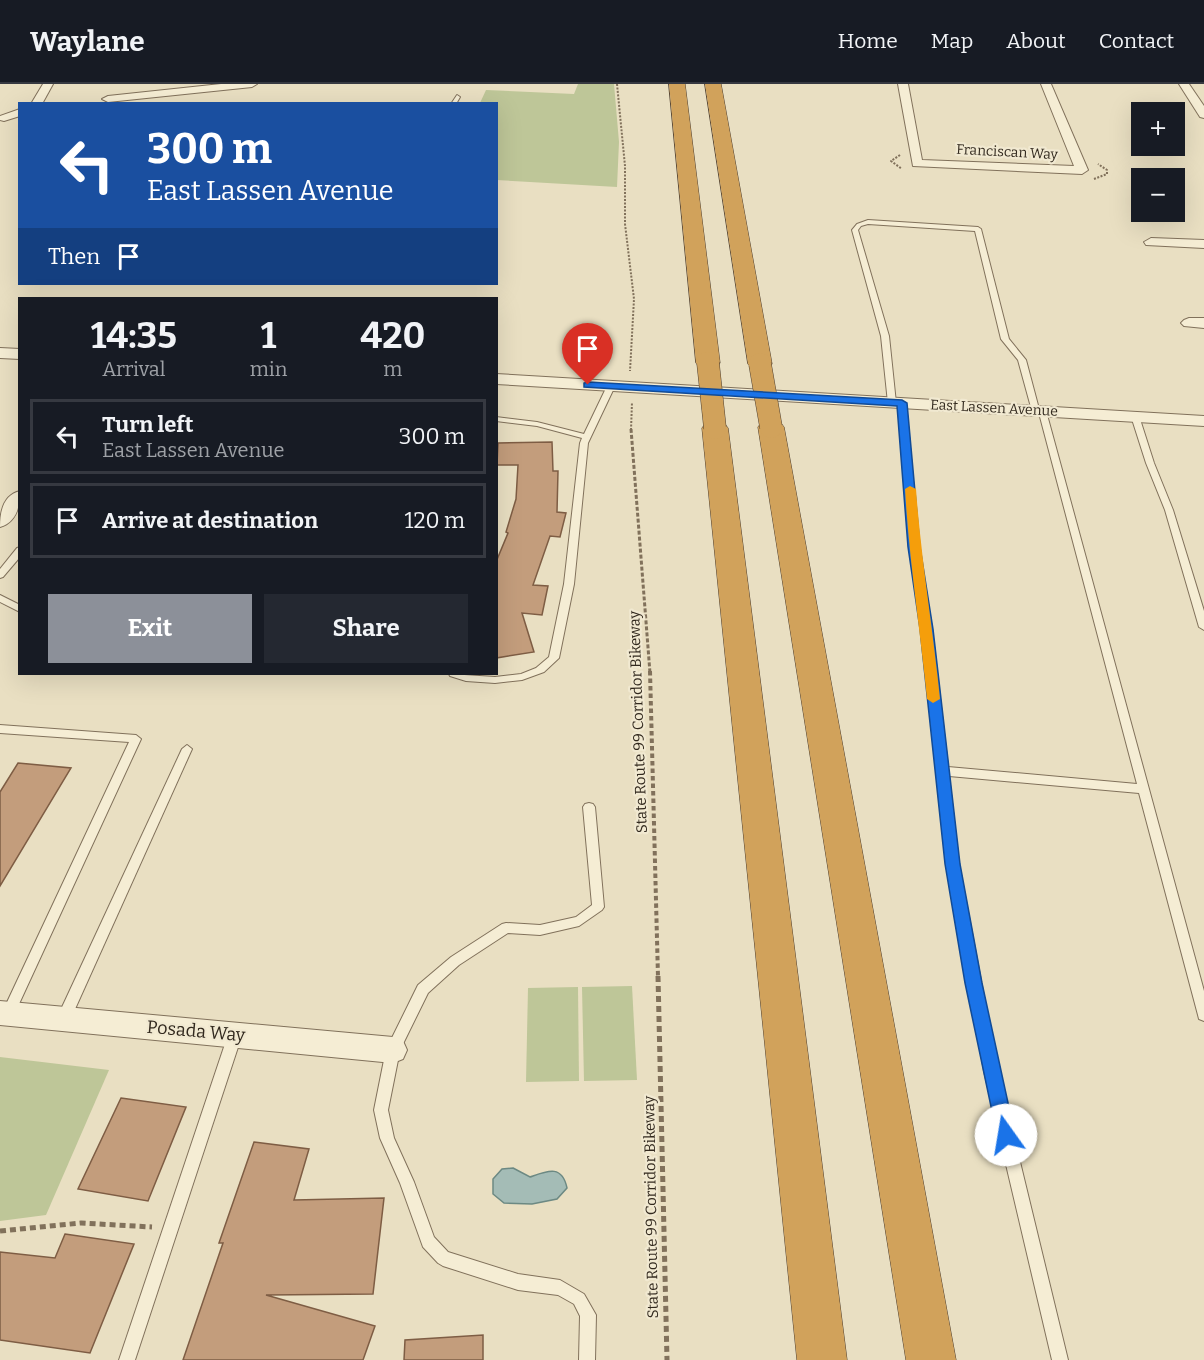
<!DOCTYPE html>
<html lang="en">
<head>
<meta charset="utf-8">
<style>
  :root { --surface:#171b24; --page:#242831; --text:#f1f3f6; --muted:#9ea1a6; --line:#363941; --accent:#8c9099 }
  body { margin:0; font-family:Bitter,serif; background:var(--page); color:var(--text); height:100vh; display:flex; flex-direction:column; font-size:22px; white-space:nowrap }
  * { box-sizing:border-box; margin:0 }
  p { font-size:20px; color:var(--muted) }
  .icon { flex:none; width:33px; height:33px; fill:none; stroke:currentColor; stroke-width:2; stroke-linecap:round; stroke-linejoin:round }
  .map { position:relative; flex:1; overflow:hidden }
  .side { position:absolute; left:18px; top:213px; width:480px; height:378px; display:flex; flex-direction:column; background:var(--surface); border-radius:0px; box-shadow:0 6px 24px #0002 }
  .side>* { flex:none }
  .guide { position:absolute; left:18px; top:18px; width:480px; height:183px; border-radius:0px; box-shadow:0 6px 24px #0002; background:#1a4fa0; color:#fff; overflow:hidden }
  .fabs { position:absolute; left:1131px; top:18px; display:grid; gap:12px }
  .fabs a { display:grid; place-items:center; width:54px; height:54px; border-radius:0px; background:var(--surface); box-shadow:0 6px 24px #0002; font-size:30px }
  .pin { position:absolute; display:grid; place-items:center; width:51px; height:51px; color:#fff; margin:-62px -26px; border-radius:50% 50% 50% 0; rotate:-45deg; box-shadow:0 0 6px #0007 }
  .pin .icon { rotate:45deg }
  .me { position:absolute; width:66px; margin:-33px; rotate:347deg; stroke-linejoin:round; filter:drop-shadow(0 0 4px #0008) }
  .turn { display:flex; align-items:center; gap:21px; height:126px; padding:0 30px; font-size:27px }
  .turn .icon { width:78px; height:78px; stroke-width:2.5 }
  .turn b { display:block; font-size:42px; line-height:51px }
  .then { display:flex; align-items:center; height:57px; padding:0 30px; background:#0003; gap:12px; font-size:22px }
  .eta { display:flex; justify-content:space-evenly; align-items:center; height:102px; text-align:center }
  .eta b { font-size:36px; font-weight:700; line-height:42px }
  .cta { display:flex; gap:12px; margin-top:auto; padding:12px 30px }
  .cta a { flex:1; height:69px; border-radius:0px; background:var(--accent); color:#fff; font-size:24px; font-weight:700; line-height:69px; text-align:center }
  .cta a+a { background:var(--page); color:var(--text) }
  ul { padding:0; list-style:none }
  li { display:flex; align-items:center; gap:18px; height:75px; margin:0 12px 9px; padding:0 18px; border:3px solid var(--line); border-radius:0px }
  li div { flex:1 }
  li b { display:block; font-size:22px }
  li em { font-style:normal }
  header { display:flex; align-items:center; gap:36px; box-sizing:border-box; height:84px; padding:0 30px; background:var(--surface); border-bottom:2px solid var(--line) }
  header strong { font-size:28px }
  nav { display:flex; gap:33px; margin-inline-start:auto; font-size:21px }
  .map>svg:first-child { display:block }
  .green { fill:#bec698 }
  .water { fill:#a4bcb6; stroke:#6c8983; stroke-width:1.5 }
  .building { fill:#c39d7c; stroke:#7e5d44; stroke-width:1.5 }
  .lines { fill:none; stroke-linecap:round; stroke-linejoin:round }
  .lane-casing { stroke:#81715b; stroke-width:2 }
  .street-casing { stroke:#81715b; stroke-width:2 }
  .highway-casing { stroke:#4f3f2f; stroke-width:1 }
  .path-far3 { stroke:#81715b; stroke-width:2; stroke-dasharray:2 1.5; stroke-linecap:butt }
  .path-far2 { stroke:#81715b; stroke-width:3; stroke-dasharray:4 2; stroke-linecap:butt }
  .path-far1 { stroke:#81715b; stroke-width:4; stroke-dasharray:4.5 3; stroke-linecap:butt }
  .path { stroke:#81715b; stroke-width:5; stroke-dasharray:6 4; stroke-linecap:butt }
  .lane { fill:#f5edd4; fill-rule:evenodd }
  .street { fill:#f5edd4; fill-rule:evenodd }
  .highway { fill:#d1a25b; fill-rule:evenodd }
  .highway-bridge-casing { stroke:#4f3f2f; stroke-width:23; stroke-linecap:butt }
  .highway-bridge { stroke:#d1a25b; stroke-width:22 }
  .route { fill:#1a73e8; stroke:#114b97; stroke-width:1.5 }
  .slow { fill:#f59e0b }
  .labels { text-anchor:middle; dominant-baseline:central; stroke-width:4.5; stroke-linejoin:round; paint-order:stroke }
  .far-street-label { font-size:14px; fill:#32291e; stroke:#f1e9d1 }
  .street-label { font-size:15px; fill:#32291e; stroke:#f1e9d1 }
  .near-street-label { font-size:18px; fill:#32291e; stroke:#f1e9d1 }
</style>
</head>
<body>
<header>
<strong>Waylane</strong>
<nav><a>Home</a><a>Map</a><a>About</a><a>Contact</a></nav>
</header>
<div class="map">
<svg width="1204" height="1276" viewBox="0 0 1204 1276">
  <rect width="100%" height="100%" fill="#e9dfc2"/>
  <g class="green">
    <polygon points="578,0 614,0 619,58 617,103 497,96 496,20 480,19 486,6 574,10"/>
    <polygon points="632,902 637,996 584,997 582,903"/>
    <polygon points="578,903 579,997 526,998 528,904"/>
    <polygon points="0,973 109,986 46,1131 0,1137"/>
  </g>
  <path class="water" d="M 513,1084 L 530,1093 C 547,1087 562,1080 567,1104 L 557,1115 L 532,1120 L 504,1119 L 493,1110 L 493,1095 L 502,1085 Z"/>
  <g class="building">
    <polygon points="552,358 553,387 558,387 557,428 566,429 560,453 550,452 533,501 548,502 542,531 522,529 534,568 496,574 496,478 508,449 506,448 516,415 518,381 497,381 498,359"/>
    <polygon points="18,679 71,684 0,802 0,708"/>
    <polygon points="121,1014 186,1023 148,1117 78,1105"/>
    <polygon points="254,1058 309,1065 294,1116 384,1114 373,1210 266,1211 375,1242 363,1276 183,1276 223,1159 219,1159"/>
    <polygon points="65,1150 134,1160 90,1269 0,1256 0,1168 55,1174"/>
    <polygon points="483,1251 483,1276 404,1276 405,1256"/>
  </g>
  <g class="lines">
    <g class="lane-casing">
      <g id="lane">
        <polygon points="457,11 460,13 456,20 451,20"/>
        <polygon points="868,136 978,143 981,145 1009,255 1026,276 1039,325 1045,325 1046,327 1204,907 1204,937 1199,935 1198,931 1139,709 949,692 959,780 998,987 1068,1276 1052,1276 984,987 947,780 922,545 909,463 899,317 905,317 906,319 919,463 932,545 948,683 1137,700 1039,329 1032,327 1018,276 1001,255 975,147 868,140 861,142 858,146 889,252 896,319 892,321 888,319 881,252 852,146 857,140"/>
        <polygon points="608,300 615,302 588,359 574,500 559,574 544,588 522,596 495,599 466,597 450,592 449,590 495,593 521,590 536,584 549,573 564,500 580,359 582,354 537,342 496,337 496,333 537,338 584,350"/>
        <polygon points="1132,330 1135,330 1139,332 1154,379 1173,426 1204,527 1204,546 1199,543 1165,426 1146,379 1131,332"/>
        <polygon points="20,463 20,473 3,493 0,494 0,485 17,464"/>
        <polygon points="0,511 20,521 20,528 0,518"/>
        <polygon points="0,641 136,651 141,655 13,933 8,935 3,933 2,929 129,658 0,649"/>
        <polygon points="187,661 192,665 71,934 69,938 64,940 59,938 57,934 182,665"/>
        <polygon points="589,719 593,720 595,723 604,823 602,826 579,842 540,851 508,849 459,881 428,909 400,966 388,1026 394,1054 414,1098 434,1153 448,1168 518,1190 560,1196 584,1210 596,1231 595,1276 579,1276 580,1232 574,1220 558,1211 518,1206 443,1182 438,1179 423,1163 400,1099 380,1054 374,1026 386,966 418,901 451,873 502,840 506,839 540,841 576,833 592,821 583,723 585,720"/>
        <polygon points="235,945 240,947 242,951 135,1276 119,1276 228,951 230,947"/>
      </g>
    </g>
    <g class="street-casing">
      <g id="street">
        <polygon points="43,0 53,0 42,20 31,20"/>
        <polygon points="221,0 257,0 252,3 108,18 102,15 108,12"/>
        <polygon points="898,0 908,0 922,76 1074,82 1041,0 1051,0 1088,86 1082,90 913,82"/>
        <polygon points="1179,0 1189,0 1204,22 1204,34 1200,33"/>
        <polygon points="20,25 20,32 4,37 0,36 0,32"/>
        <polygon points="1151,154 1204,156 1204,164 1146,161 1144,158"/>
        <polygon points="1189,234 1204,234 1204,244 1184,242 1181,239 1184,236"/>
        <polygon points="0,264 20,265 20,275 0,274"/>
        <polygon points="496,290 1204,332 1204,342 496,300"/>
        <path d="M 20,407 C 20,422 17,438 0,443 C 0,428 3,411 20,407 Z"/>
        <polygon points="0,917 393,953 403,957 407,966 403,975 393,979 0,941"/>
      </g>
    </g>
    <g class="highway-casing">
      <g id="highway">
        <polygon points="669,0 685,0 720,279 716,284 708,286 700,284 696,279"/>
        <polygon points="705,0 721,0 772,280 768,285 760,287 752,285 748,280"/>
        <polygon points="771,335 780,338 784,343 956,1276 906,1276 758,343 762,338"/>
        <polygon points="715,336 724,339 728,344 847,1276 797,1276 702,344 706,339"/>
      </g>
    </g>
    <g class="path-far3">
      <polyline points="617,0 625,82 625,140 634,215 630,287"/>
      <polyline points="900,71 891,77 902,85"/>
      <polyline points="1094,95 1107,90 1107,86 1098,80"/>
      <polyline points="631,346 632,318"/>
    </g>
    <polyline class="path-far2" points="631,345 650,589"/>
    <polyline class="path-far1" points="650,587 658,893"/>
    <g class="path">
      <polyline points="658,892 667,1276"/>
      <polyline points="0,1147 81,1139 152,1143"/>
    </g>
    <use href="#lane" class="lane"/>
    <use href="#street" class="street"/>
    <use href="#highway" class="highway"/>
    <g class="highway-bridge-casing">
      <g id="highway-bridge">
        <polyline points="708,279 715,344"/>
        <polyline points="760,280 771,343"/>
      </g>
    </g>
    <use href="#highway-bridge" class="highway-bridge"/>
  </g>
  <polygon class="route" points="588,298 902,316 907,319 920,463 933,545 960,780 982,899 1015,1051 1012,1057 1006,1059 1000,1057 997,1051 965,899 945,780 920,545 908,463 897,322 584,303 584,299"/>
  <path class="slow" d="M 910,402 L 916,405 C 921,475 933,545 940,615 L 933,619 L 927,615 C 920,545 909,475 905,405 Z"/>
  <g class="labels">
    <g class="far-street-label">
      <text transform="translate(1007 68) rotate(3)">Franciscan Way</text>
      <text transform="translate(994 324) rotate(3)">East Lassen Avenue</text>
    </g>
    <g class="street-label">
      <text transform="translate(638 638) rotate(-92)">State Route 99 Corridor Bikeway</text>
      <text transform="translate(651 1123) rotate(-91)">State Route 99 Corridor Bikeway</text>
    </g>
    <g class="near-street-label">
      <text transform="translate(196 947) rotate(5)">Posada Way</text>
    </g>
  </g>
</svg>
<div class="fabs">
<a>+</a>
<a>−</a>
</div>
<div class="pin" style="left:588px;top:301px;background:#d93025"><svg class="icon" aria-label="arrive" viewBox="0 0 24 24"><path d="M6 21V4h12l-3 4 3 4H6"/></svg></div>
<svg class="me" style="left:1006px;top:1051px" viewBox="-20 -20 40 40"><circle r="19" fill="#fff"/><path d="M0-13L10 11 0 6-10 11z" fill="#1a73e8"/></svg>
<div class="guide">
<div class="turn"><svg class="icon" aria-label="left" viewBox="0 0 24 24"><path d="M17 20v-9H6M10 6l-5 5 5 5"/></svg><div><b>300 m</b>East Lassen Avenue</div></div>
<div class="then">Then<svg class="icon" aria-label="arrive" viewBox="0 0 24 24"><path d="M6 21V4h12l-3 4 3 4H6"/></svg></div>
</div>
<section class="side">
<div class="eta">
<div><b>14:35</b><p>Arrival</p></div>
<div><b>1</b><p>min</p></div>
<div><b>420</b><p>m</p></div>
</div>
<ul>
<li><svg class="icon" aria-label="left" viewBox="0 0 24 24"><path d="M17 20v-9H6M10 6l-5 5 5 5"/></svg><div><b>Turn left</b><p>East Lassen Avenue</p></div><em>300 m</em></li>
<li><svg class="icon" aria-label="arrive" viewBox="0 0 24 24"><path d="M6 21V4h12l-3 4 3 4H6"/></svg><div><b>Arrive at destination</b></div><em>120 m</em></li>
</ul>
<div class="cta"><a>Exit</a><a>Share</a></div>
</section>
</div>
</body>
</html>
